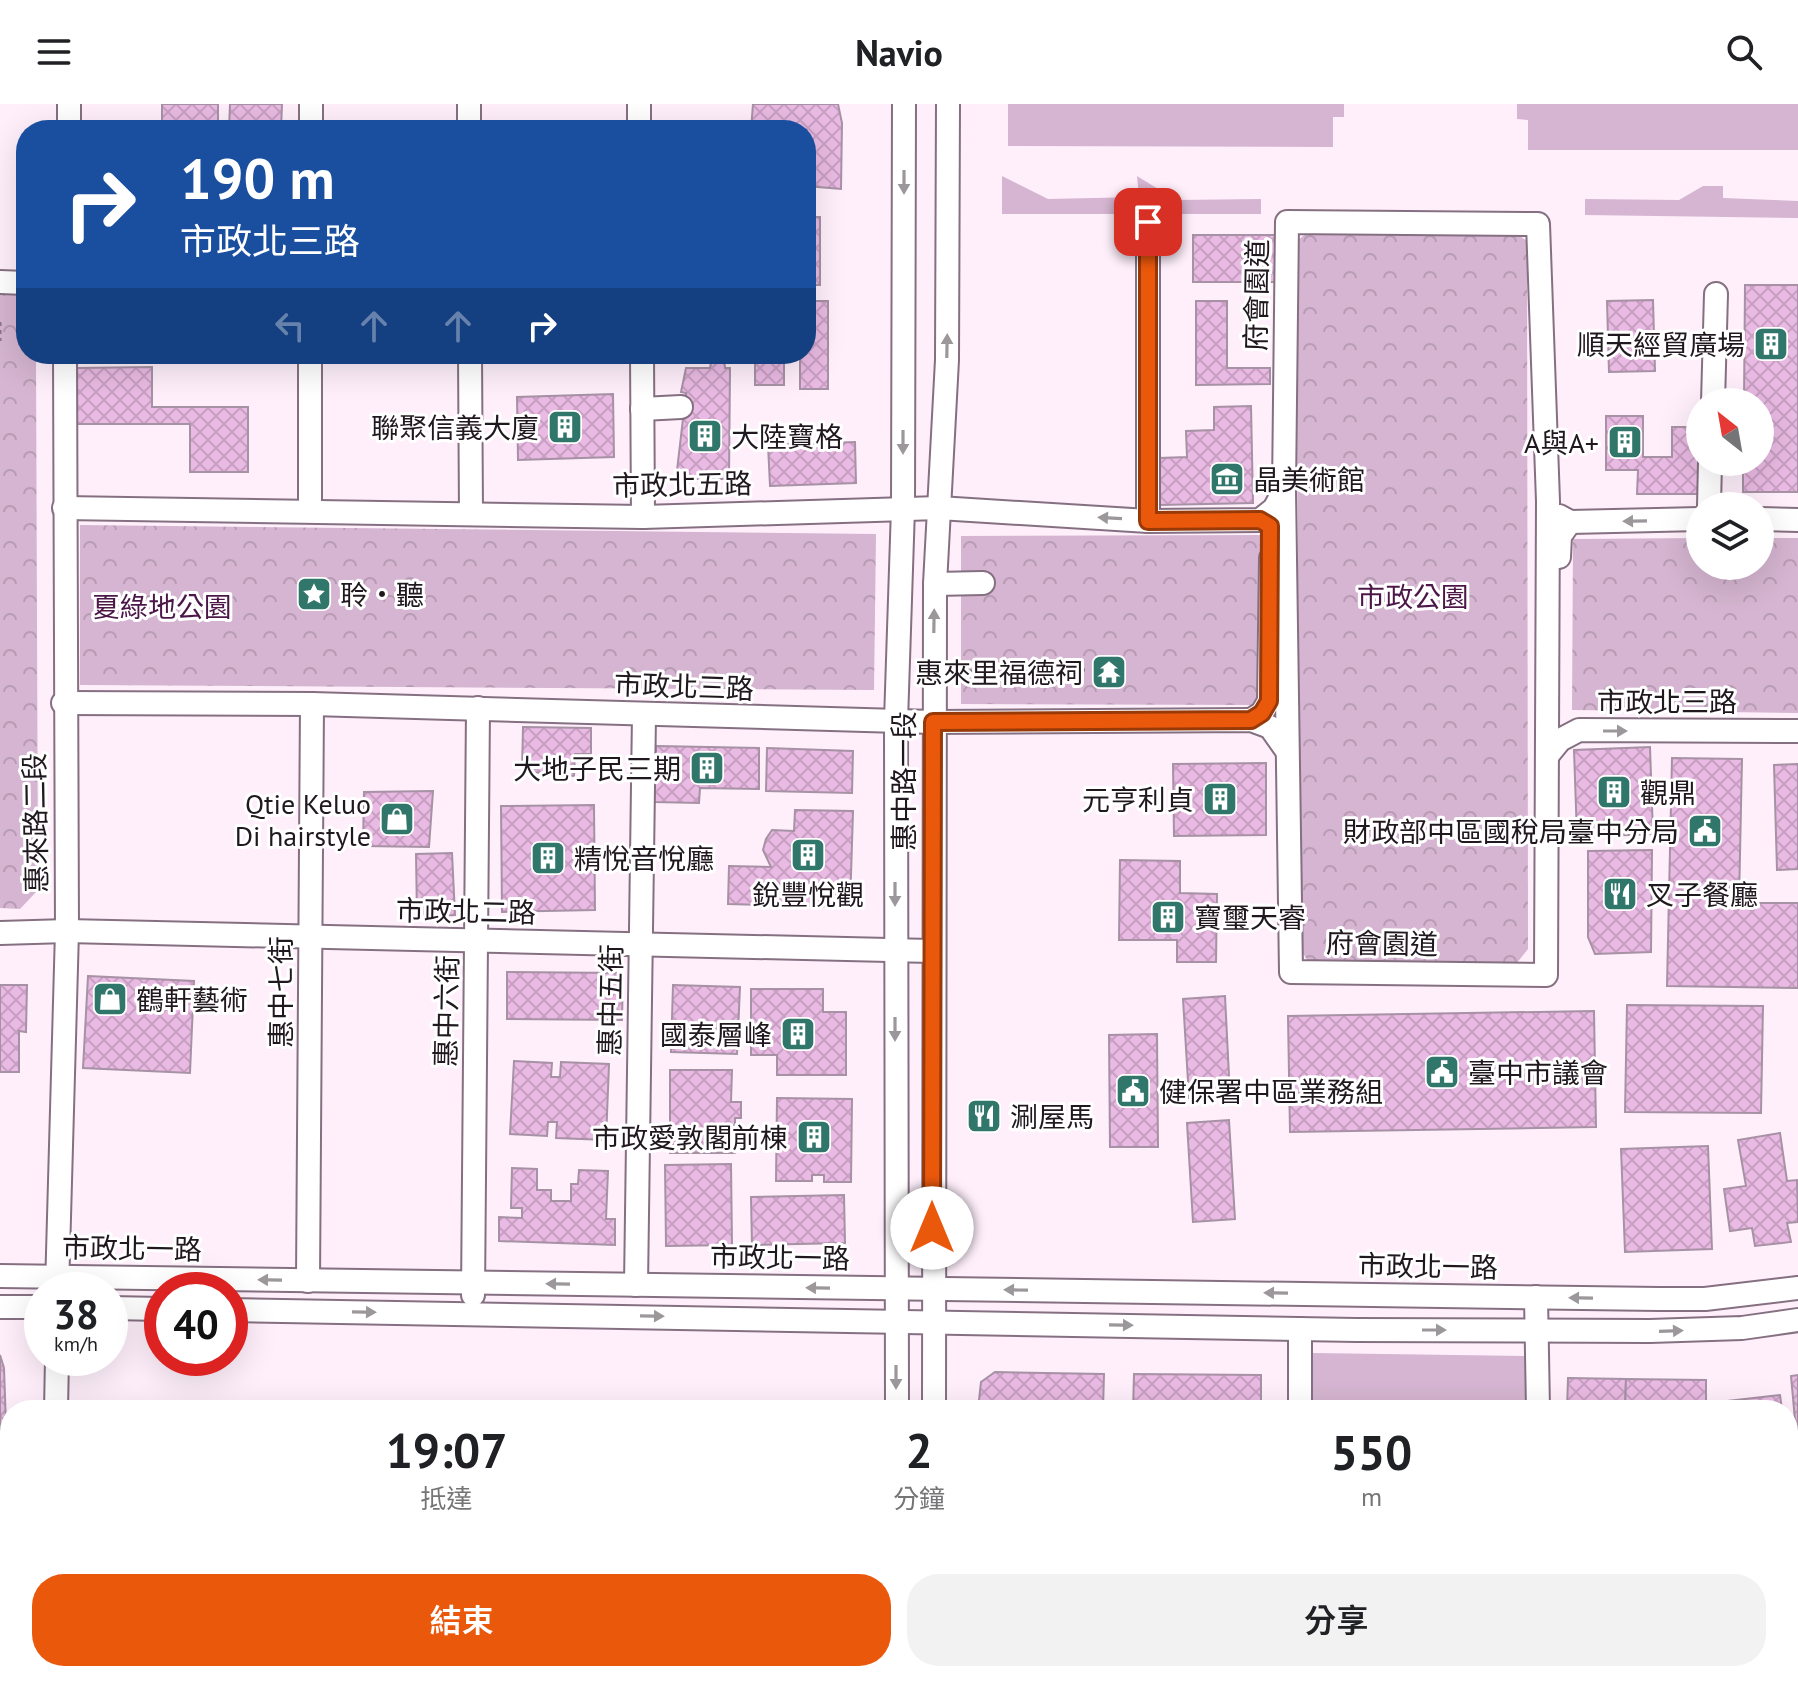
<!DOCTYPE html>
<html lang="zh-TW">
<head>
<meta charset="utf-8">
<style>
  :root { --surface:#fff; --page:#f2f2f2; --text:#202124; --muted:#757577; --accent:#ea580c }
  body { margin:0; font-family:"PT Sans","Noto Sans TC",sans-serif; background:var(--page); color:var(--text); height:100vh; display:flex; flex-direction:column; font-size:30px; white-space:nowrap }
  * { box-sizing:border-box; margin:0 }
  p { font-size:26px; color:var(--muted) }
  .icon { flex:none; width:44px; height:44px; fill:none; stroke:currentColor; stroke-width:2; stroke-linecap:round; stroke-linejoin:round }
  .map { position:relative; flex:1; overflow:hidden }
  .sheet { position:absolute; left:0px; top:1296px; width:1798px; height:282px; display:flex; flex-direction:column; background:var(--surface); border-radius:32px 32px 0 0; box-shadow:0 8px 32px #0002 }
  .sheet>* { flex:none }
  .banner { position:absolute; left:16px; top:16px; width:800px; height:244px; border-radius:32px; box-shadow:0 8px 32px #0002; background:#1a4fa0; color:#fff; overflow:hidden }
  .needle { width:52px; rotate:329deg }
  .controls { position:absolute; left:1686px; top:284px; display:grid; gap:16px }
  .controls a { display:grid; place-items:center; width:88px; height:88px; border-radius:50%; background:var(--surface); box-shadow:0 8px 32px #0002; font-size:40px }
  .speed { position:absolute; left:24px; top:1168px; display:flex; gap:16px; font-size:40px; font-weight:700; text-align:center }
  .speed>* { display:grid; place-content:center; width:104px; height:104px; border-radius:50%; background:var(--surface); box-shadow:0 8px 32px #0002; line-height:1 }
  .speed small { font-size:20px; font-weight:400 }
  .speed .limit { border:12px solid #d22; background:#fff; color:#111 }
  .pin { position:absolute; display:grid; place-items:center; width:68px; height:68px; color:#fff; margin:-34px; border-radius:16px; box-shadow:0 4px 12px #0006 }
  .me { position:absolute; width:88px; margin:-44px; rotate:0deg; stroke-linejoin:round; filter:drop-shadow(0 0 6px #0008) }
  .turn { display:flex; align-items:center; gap:28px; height:168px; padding:0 32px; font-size:36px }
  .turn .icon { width:104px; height:104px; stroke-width:2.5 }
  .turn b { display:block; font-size:56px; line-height:68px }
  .lanes { display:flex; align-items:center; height:76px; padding:0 32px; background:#0003; justify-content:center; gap:40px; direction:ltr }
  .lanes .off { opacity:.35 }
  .eta { display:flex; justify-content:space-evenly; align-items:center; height:136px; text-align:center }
  .eta b { font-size:48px; font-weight:600; line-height:56px }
  .action { display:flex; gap:16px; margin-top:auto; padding:16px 32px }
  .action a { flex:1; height:92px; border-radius:32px; background:var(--accent); color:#fff; font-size:32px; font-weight:600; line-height:92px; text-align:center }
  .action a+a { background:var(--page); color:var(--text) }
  header { display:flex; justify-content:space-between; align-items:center; height:104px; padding:0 32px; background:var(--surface); font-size:36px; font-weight:600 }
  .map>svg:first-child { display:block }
  .built { fill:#fddff9 }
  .green { fill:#d5b5d1 }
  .park { fill:url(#park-crowns) }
  .building { fill:url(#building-cross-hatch); stroke:#a791a4; stroke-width:2 }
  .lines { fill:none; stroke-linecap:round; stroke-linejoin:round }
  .minor-casing { stroke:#857082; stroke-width:26 }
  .path { stroke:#867b84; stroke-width:3; stroke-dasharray:4 4; stroke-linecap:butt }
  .minor { stroke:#fff; stroke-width:22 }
  .oneway { fill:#9b979a }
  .route-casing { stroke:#983908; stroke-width:20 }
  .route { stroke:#ea580c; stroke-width:14 }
  .labels { text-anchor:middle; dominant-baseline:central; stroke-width:6; stroke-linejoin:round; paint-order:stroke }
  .street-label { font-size:28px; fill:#20181f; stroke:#fff }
  .poi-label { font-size:28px; fill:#20181f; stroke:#fff; text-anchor:start }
  .park-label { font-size:28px; fill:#4c1648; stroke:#fff }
</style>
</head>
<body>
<header><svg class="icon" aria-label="menu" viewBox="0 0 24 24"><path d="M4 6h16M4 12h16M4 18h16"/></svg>Navio<svg class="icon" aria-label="search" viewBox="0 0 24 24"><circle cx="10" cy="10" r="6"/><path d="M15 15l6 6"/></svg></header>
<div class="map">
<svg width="1798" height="1577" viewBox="0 0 1798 1577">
  <defs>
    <pattern id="park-crowns" width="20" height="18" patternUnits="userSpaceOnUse" patternTransform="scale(2)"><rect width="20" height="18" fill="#d5b5d1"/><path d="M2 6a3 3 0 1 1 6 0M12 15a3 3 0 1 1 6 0" fill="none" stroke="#b79bb3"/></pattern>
    <pattern id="building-cross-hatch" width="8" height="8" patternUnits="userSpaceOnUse" patternTransform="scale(2)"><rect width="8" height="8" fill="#e9bae3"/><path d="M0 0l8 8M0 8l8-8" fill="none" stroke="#c89fc2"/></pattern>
  </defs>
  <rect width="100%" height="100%" fill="#feeffb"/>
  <rect class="built" x="971" y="1568" width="158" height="9"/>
  <g class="green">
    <polygon points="1008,0 1344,0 1344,13 1333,13 1333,43 1008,42"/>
    <polygon points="1517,0 1798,0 1798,46 1528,46 1528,16 1517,15"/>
    <polygon points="1002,72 1048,95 1139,93 1137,72 1176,96 1261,95 1261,110 1002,110"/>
    <polygon points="1703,82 1723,82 1723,94 1798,97 1798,114 1585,111 1585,95 1679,96"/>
    <polygon points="1312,1249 1525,1252 1525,1306 1313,1306"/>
    <rect x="1314" y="1568" width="211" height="9"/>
  </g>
  <g class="park">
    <polygon points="1507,123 1527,137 1528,845 1516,860 1310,860 1300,845 1296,138 1310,126"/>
    <polygon points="0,190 25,191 26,250 36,250 38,786 20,805 0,804"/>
    <polygon points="80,421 876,430 874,586 80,581"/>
    <polygon points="1262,431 1262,601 961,600 961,432"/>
    <polygon points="1700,434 1700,462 1760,462 1760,434 1798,434 1798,609 1572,606 1573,435"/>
  </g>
  <g class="building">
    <rect x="162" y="0" width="56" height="26"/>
    <polygon points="230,0 282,0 281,26 229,26"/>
    <polygon points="753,0 838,0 842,19 841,85 806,82 806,26 751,26"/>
    <rect x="806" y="113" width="14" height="68"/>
    <polygon points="1193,131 1278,131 1277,178 1193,178"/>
    <polygon points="1745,181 1798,181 1798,388 1743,388 1743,358 1760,358 1760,298 1744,298"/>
    <polygon points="1653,196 1655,267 1609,268 1607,197"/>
    <polygon points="806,197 828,197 828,285 800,285 800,250 806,250"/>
    <polygon points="1196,197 1227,197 1227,264 1270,264 1270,280 1196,281"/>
    <rect x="755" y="250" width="29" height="31"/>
    <polygon points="724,252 725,264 730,264 729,375 676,375 686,289 681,288 686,264 710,264 712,253"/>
    <polygon points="152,263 152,303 248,303 248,368 190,368 190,320 76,320 76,264"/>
    <polygon points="613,290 614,353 518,356 517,293"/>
    <polygon points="1251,302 1253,399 1160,401 1159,354 1187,353 1186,327 1214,326 1214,303"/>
    <polygon points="1606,312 1643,312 1643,353 1672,353 1672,323 1700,323 1700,358 1706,390 1637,390 1638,366 1606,366"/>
    <polygon points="855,338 856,379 770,382 768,341"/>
    <polygon points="523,623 591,624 591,650 575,650 574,672 522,667"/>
    <polygon points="656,642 759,644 759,685 700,684 699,699 654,698"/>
    <polygon points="1650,643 1653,730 1577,733 1574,646"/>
    <polygon points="767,644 853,647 852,689 766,687"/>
    <polygon points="1672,654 1742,655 1739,799 1798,799 1798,884 1667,882"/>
    <polygon points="1266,659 1266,731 1174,732 1173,660"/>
    <polygon points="1798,660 1798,765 1777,766 1774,661"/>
    <polygon points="433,687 429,743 363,742 364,688"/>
    <polygon points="594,701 595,806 502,808 501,702"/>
    <polygon points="795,706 853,707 850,803 728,800 729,762 771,763 763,746 766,735 772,726 794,727"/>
    <polygon points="1652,746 1651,848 1595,850 1588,833 1588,747"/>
    <polygon points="452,749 455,811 417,813 416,750"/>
    <polygon points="1120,756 1180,757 1180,789 1217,790 1216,858 1177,858 1177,836 1119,836"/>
    <polygon points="507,868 623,869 622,916 507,915"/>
    <polygon points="88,872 194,877 190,969 83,964"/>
    <polygon points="0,881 27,881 26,928 19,927 19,968 0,968"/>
    <polygon points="673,881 740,883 737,950 671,948"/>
    <polygon points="751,885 823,885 823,908 846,908 846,971 777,971 777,951 751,951"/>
    <polygon points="1225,892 1230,992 1189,994 1183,895"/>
    <polygon points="1627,901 1763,902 1761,1009 1625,1008"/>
    <polygon points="1594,907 1596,1023 1290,1028 1288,912"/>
    <polygon points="1157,930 1158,1043 1110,1043 1109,931"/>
    <polygon points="514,957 552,959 551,973 560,973 561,958 609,960 606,1036 556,1034 557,1018 548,1018 547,1032 510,1030"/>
    <polygon points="670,966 732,966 731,998 741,998 741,1014 735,1014 735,1049 670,1049"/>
    <polygon points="777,994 852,995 851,1078 824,1078 824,1071 812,1071 812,1077 776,1077"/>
    <polygon points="1229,1016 1235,1115 1193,1118 1187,1019"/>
    <polygon points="1780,1029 1787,1077 1797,1076 1798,1118 1787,1119 1791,1138 1755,1142 1752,1124 1730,1127 1724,1085 1746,1082 1738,1036"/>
    <polygon points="1708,1042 1712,1145 1625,1148 1621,1045"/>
    <polygon points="731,1060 732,1141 666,1142 665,1061"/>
    <polygon points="512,1064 537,1065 537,1086 551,1086 551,1097 571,1097 571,1080 578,1080 579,1066 608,1067 606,1115 615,1115 615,1141 499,1137 499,1113 522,1114 522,1104 511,1104"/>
    <polygon points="844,1091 845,1139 752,1141 751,1093"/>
    <polygon points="0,1251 4,1264 10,1435 10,1448 0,1448"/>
    <polygon points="995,1268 1104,1270 1103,1305 986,1306 979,1296 981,1278"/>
    <polygon points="1134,1270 1261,1271 1261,1306 1133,1306"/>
    <polygon points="1798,1271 1798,1349 1791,1272"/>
    <polygon points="1568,1274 1626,1275 1625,1306 1567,1306"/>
    <polygon points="1626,1275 1706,1276 1706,1306 1625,1306"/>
    <polygon points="1780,1291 1782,1306 1729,1306 1728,1297"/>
    <rect x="1182" y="1568" width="74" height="9"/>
    <polygon points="1582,1568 1670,1568 1670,1576 1582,1577"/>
    <polygon points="1699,1568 1785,1568 1700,1577"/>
  </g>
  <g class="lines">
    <g class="minor-casing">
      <g id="minor">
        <polyline points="469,0 469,26"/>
        <polyline points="639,0 639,26"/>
        <polyline points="69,26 69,0"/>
        <polyline points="311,26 311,0"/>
        <polygon points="1287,118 1538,120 1548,397 1546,871 1291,868 1284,386"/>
        <polyline points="0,178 26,179"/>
        <polyline points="470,250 471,409"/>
        <polyline points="642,250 643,413"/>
        <polyline points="1713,298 1716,190"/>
        <polyline points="642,305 681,303"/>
        <polyline points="1709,402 1710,358"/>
        <polyline points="64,404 643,413 939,404 1148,417 1260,416 1274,405 1284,387"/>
        <polyline points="310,407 310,250"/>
        <polyline points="1559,412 1570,418 1700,415"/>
        <polyline points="1760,415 1798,416"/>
        <polyline points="1148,417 1148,118"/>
        <polyline points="1559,453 1560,432 1570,418"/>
        <polyline points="935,480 983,479"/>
        <polyline points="63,599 312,600 933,618 1251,616 1270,623 1287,647"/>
        <polyline points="1251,616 1262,609 1269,597 1271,454"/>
        <polyline points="1547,652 1560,636 1579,626 1798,627"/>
        <polyline points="0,829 67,827 931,847"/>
        <polyline points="0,1172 1659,1195 1705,1195 1798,1184"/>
        <polyline points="308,1177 312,600"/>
        <polyline points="636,1181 644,611"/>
        <polyline points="57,1185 67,827 65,250"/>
        <polyline points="473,1191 478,604"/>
        <polyline points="1536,1193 1538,1306"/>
        <polyline points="0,1203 42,1203"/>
        <polyline points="110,1204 162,1205"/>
        <polyline points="230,1206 1356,1226 1650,1227 1742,1224 1798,1216"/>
        <polyline points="1300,1225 1300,1306"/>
        <polyline points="56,1306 57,1254"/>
        <polyline points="897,1306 896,617 903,404 904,0"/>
        <polyline points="934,1306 935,480 947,256 948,0"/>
        <polyline points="898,1568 898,1577"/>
        <polyline points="940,1568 941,1577"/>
        <polyline points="1541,1568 1541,1577"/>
        <polyline points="52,1577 52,1568"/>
        <polyline points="417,1577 417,1568"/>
        <polyline points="1297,1577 1297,1568"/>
      </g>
    </g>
    <g class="path">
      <polyline points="0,218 0,237"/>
      <polyline points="961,567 1088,566"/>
    </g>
    <use href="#minor" class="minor"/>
  </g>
  <defs><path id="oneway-solid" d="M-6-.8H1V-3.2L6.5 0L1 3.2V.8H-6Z" transform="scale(2)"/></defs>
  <g class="oneway">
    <use href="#oneway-solid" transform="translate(904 78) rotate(90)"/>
    <use href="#oneway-solid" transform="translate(947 242) rotate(-89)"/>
    <use href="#oneway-solid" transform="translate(903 338) rotate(90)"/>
    <use href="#oneway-solid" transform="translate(1110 414) rotate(-177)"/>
    <use href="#oneway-solid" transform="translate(1635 417) rotate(179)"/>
    <use href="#oneway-solid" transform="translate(934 517) rotate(-89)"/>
    <use href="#oneway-solid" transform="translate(1615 627)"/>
    <use href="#oneway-solid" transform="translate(895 790) rotate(90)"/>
    <use href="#oneway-solid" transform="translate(895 925) rotate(90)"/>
    <use href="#oneway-solid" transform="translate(270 1176) rotate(-179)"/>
    <use href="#oneway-solid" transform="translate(558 1180) rotate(-179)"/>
    <use href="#oneway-solid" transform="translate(818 1184) rotate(-179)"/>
    <use href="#oneway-solid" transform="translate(1016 1186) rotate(-179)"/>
    <use href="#oneway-solid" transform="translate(1276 1189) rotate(-179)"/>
    <use href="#oneway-solid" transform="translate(1581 1194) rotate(-179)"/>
    <use href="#oneway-solid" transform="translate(364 1208) rotate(1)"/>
    <use href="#oneway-solid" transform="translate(652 1212) rotate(1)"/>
    <use href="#oneway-solid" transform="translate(1121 1221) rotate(1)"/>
    <use href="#oneway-solid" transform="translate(1434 1226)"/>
    <use href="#oneway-solid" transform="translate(1671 1227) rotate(-2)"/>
    <use href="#oneway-solid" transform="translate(896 1273) rotate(90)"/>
  </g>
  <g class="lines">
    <g class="route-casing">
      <polyline id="route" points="932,1124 933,618 1251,616 1262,609 1269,597 1270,422 1260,416 1148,417 1148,118"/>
    </g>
    <use href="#route" class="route"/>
  </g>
  <defs>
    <g id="building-square" transform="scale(1.8)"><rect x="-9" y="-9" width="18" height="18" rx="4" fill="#31766b" stroke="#fff"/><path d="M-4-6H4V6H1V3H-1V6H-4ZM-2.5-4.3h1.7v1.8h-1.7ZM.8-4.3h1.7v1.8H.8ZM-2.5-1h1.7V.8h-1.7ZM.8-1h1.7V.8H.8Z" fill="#fff"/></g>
    <g id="museum-square" transform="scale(1.8)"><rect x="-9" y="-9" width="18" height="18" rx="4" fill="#31766b" stroke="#fff"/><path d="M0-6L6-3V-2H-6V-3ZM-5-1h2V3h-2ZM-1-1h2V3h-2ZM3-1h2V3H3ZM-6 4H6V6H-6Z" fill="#fff"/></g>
    <g id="sight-square" transform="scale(1.8)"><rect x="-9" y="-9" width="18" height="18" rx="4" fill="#31766b" stroke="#fff"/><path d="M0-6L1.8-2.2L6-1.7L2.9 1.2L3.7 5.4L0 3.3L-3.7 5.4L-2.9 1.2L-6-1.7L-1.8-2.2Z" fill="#fff"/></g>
    <g id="temple-square" transform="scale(1.8)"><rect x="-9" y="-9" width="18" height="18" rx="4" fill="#31766b" stroke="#fff"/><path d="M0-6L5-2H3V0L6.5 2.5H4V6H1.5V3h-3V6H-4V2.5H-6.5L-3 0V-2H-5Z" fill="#fff"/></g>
    <g id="shop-square" transform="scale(1.8)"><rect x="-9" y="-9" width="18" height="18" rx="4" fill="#31766b" stroke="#fff"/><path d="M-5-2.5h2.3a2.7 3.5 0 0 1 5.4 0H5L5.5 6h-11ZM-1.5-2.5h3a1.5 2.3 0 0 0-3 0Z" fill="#fff"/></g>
    <g id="civic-square" transform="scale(1.8)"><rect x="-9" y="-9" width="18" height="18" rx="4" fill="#31766b" stroke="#fff"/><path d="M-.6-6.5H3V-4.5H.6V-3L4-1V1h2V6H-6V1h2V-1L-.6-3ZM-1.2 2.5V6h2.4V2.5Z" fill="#fff"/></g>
    <g id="restaurant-square" transform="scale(1.8)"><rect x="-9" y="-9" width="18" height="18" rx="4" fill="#31766b" stroke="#fff"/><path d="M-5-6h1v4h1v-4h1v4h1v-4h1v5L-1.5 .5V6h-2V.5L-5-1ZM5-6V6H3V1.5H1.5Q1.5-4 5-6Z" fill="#fff"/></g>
  </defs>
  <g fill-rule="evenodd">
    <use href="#building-square" x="1771" y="240"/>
    <use href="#building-square" x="565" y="323"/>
    <use href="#building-square" x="705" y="332"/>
    <use href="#building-square" x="1625" y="338"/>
    <use href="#museum-square" x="1227" y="375"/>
    <use href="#sight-square" x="314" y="490"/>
    <use href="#temple-square" x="1109" y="568"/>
    <use href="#building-square" x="707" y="664"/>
    <use href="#building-square" x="1614" y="688"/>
    <use href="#building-square" x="1220" y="695"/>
    <use href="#shop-square" x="397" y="715"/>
    <use href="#civic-square" x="1705" y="727"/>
    <use href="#building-square" x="808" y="751"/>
    <use href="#building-square" x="548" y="754"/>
    <use href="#restaurant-square" x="1620" y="790"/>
    <use href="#building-square" x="1168" y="813"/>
    <use href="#shop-square" x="110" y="895"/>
    <use href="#building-square" x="798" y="930"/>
    <use href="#civic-square" x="1442" y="968"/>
    <use href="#civic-square" x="1133" y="987"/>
    <use href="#restaurant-square" x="984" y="1012"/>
    <use href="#building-square" x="814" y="1033"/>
  </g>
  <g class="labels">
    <g class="street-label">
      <text transform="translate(1256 191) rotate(-89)">府會園道</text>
      <text transform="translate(682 380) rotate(-1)">市政北五路</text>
      <text transform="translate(684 582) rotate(2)">市政北三路</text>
      <text x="1667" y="597">市政北三路</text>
      <text transform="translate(903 677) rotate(-90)">惠中路一段</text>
      <text transform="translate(35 719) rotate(-91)">惠來路二段</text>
      <text transform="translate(466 807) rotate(1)">市政北二路</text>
      <text transform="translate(1382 839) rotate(1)">府會園道</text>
      <text transform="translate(280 888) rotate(-90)">惠中七街</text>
      <text transform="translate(610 896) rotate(-89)">惠中五街</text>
      <text transform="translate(446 907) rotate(-89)">惠中六街</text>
      <text transform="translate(132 1144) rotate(1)">市政北一路</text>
      <text transform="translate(780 1153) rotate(1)">市政北一路</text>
      <text transform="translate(1428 1162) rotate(1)">市政北一路</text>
    </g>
    <g class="poi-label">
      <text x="1745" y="240" text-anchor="end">順天經貿廣場</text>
      <text x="539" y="323" text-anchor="end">聯聚信義大廈</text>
      <text x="731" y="332">大陸寶格</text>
      <text x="1599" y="338" text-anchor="end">A與A+</text>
      <text x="1253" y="375">晶美術館</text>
      <text x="340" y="490">聆‧聽</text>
      <text x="1083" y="568" text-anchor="end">惠來里福德祠</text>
      <text x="681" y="664" text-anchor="end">大地子民三期</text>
      <text x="1640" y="688">觀鼎</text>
      <text x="1194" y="695" text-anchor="end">元亨利貞</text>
      <text x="371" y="699" text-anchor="end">Qtie Keluo<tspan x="371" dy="32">Di hairstyle</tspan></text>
      <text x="1679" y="727" text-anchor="end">財政部中區國稅局臺中分局</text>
      <text x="574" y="754">精悅音悅廳</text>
      <text x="808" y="790" text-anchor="middle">銳豐悅觀</text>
      <text x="1646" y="790">叉子餐廳</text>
      <text x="1194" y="813">寶璽天睿</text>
      <text x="136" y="895">鶴軒藝術</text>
      <text x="772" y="930" text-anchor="end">國泰層峰</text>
      <text x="1468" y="968">臺中市議會</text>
      <text x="1159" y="987">健保署中區業務組</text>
      <text x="1010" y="1012">涮屋馬</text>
      <text x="788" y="1033" text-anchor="end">市政愛敦閣前棟</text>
    </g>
    <g class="park-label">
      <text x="1413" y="492">市政公園</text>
      <text x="162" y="502">夏綠地公園</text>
    </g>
  </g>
</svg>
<div class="controls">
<a><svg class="needle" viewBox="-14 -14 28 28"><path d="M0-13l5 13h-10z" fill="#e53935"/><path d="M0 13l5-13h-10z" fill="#757577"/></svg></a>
<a><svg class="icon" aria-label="layers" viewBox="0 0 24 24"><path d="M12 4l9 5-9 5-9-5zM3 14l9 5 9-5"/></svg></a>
</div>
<div class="speed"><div>38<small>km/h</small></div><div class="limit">40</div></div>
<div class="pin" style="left:1148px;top:118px;background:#d93025"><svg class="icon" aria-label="arrive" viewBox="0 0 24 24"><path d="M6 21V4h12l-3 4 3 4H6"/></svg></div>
<svg class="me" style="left:932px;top:1124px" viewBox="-20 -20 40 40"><circle r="19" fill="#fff"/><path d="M0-13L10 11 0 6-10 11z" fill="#ea580c"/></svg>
<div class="banner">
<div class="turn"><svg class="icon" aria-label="right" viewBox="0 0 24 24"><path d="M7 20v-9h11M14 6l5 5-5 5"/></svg><div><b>190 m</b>市政北三路</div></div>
<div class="lanes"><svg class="icon off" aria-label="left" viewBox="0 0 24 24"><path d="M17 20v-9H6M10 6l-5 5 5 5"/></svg><svg class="icon off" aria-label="ahead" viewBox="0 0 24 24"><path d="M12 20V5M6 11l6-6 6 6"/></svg><svg class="icon off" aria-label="ahead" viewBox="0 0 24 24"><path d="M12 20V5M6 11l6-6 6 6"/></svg><svg class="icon" aria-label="right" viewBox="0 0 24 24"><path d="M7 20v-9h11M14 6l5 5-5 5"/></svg></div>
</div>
<section class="sheet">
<div class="eta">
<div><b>19:07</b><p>抵達</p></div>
<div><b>2</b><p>分鐘</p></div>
<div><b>550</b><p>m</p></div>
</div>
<div class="action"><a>結束</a><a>分享</a></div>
</section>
</div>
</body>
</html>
